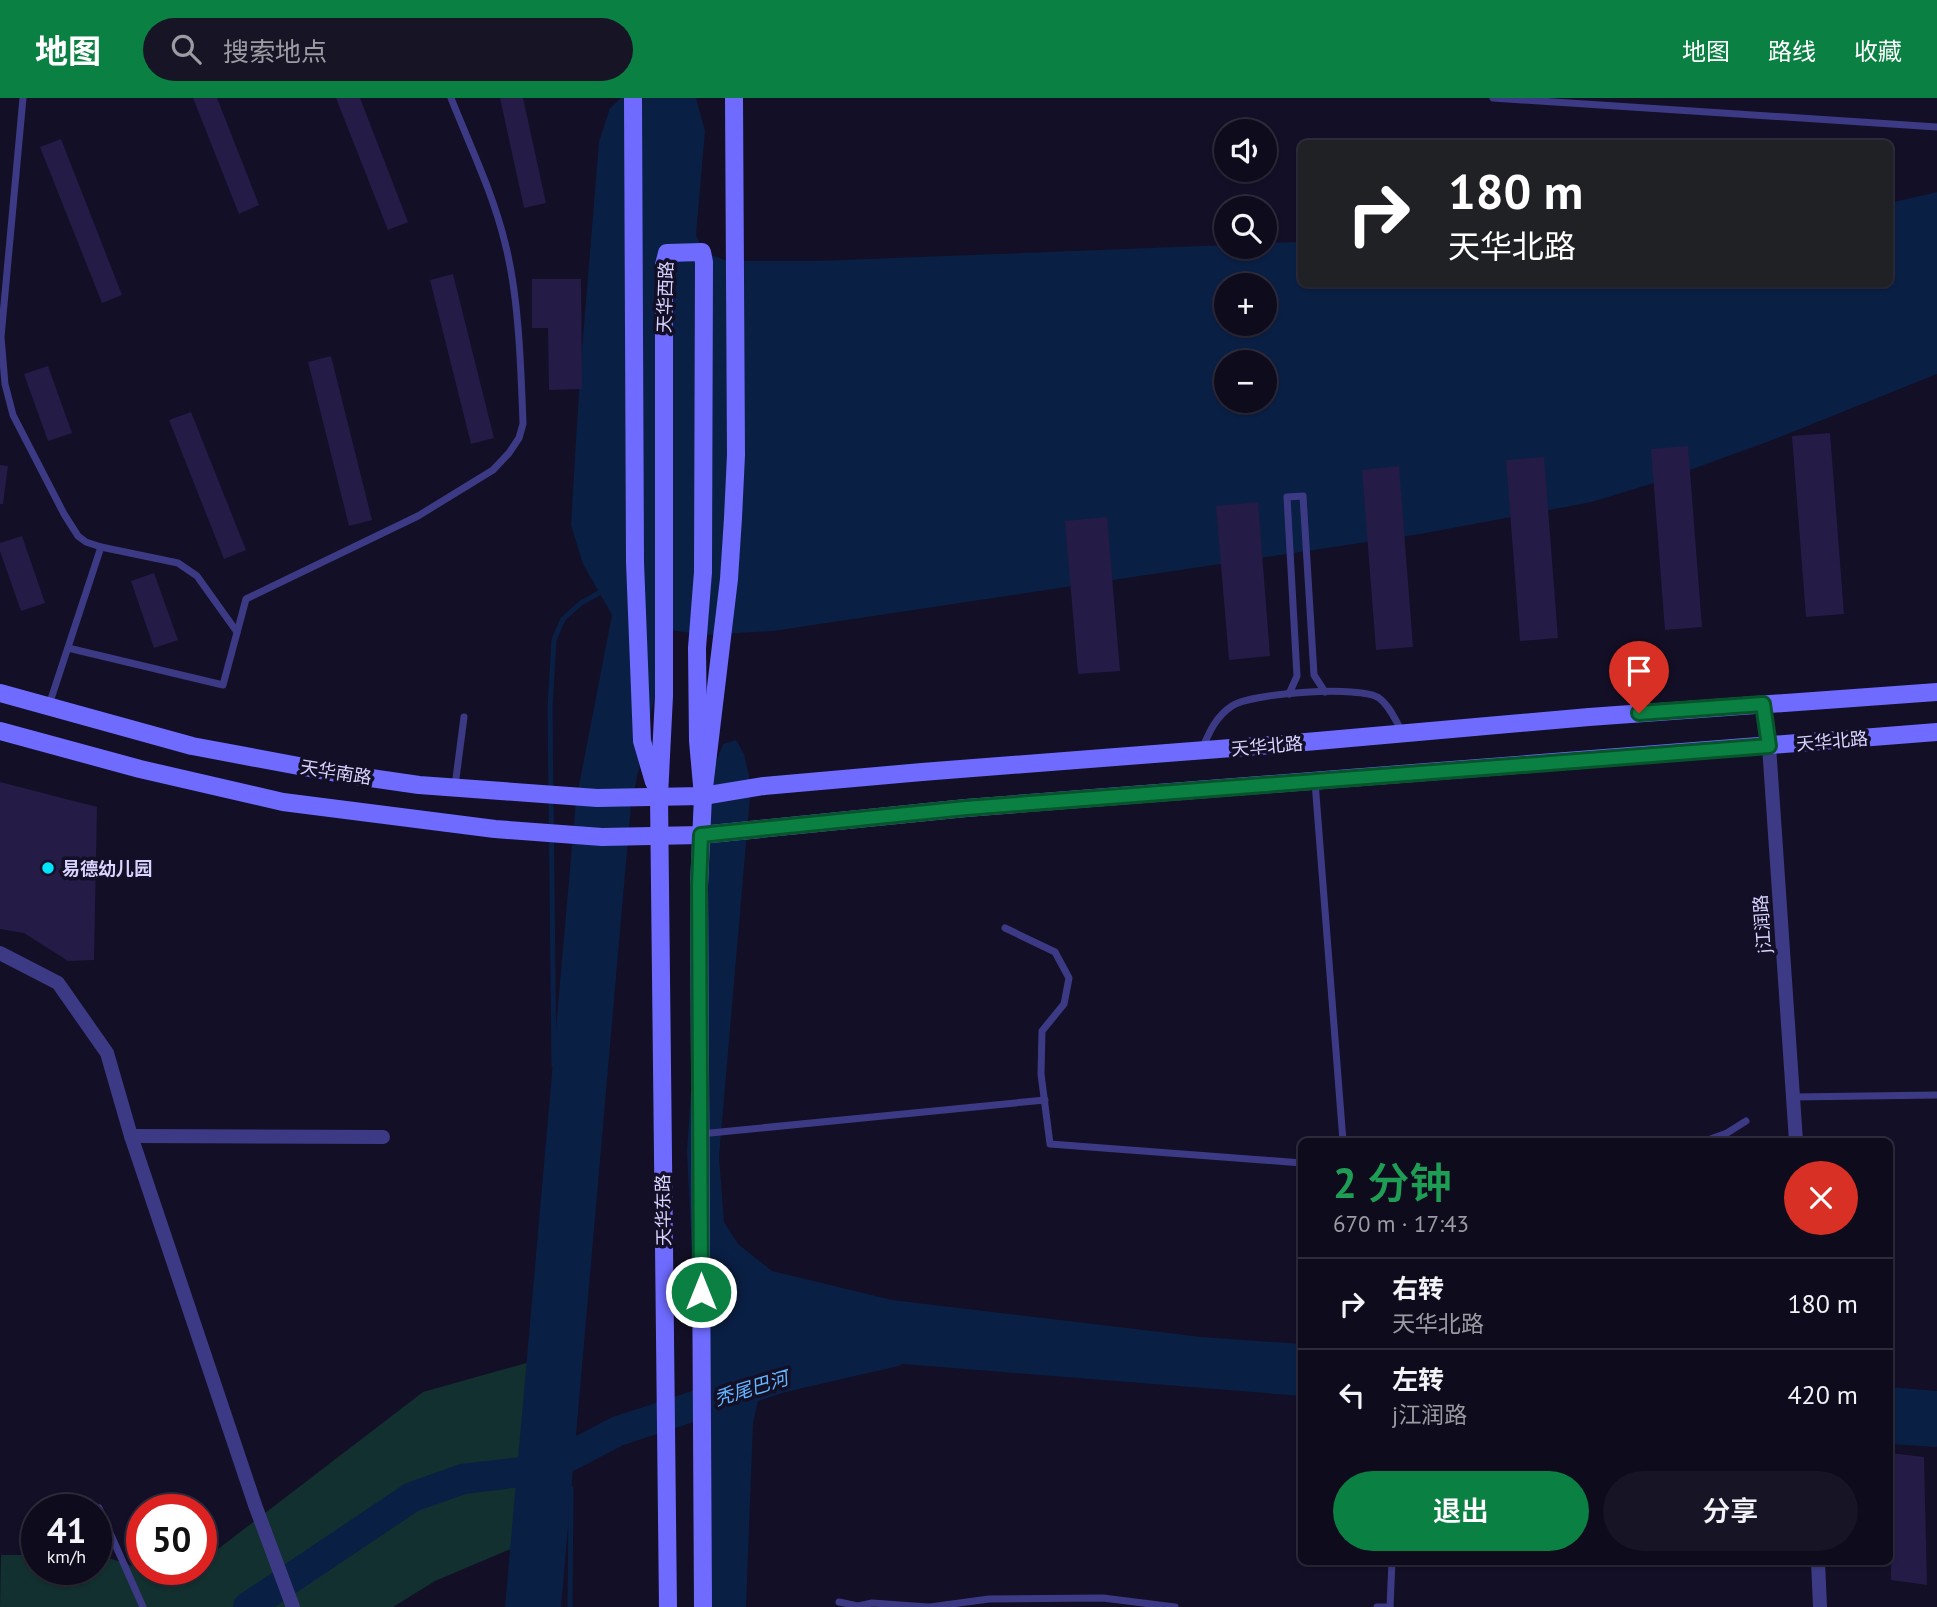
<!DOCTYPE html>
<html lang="zh">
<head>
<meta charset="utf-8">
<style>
  :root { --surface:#0e0b1c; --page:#171425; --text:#f1f3f6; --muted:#9b9ba3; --line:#2e2b3b; --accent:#0b8043 }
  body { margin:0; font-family:"PT Sans","Noto Sans SC",sans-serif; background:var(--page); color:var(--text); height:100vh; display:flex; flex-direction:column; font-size:26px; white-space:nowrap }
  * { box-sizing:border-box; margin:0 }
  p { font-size:23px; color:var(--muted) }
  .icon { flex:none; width:38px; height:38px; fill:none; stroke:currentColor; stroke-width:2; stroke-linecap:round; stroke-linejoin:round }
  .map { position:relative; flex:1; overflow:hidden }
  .side { position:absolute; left:1298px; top:1040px; width:595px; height:427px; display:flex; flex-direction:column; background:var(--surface); border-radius:10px; box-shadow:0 2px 5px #0004,0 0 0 2px var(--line) }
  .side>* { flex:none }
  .banner { position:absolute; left:1298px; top:42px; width:595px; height:147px; border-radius:10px; box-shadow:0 2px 5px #0004,0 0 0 2px var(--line); background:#202124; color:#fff; overflow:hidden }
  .tools { position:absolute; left:1214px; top:21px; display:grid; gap:14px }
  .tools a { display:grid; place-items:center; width:63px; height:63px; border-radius:50%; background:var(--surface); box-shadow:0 2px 5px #0004,0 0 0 2px var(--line); font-size:35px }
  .speed { position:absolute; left:21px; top:1396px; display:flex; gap:14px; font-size:35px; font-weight:700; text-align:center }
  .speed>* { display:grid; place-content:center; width:91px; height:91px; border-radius:50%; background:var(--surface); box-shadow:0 2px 5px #0004,0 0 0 2px var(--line); line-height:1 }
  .speed small { font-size:18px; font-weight:400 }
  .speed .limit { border:10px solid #d22; background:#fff; color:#111 }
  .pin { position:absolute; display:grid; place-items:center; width:60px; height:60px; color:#fff; margin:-72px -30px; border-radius:50% 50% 50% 0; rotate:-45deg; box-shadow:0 0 7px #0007 }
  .pin .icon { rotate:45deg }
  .me { position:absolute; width:77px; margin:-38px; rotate:0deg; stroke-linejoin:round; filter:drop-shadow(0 0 5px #0008) }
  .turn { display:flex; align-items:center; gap:24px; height:147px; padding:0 35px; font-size:32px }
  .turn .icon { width:91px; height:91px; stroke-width:2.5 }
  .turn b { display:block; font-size:49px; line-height:60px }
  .round { display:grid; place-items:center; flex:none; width:74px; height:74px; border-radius:37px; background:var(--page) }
  .head { display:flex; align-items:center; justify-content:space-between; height:119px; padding:0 35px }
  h1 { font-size:42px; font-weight:600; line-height:52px; color:#1e9e55 }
  .action { display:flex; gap:14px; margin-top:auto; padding:14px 35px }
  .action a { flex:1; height:80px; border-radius:42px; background:var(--accent); color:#fff; font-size:28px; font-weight:600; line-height:80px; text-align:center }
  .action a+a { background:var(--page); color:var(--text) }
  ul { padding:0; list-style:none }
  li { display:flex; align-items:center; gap:21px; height:91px; padding:0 35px; border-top:2px solid var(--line) }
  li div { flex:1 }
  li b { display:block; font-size:26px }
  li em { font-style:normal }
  header { display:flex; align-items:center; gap:42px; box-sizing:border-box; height:98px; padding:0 35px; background:var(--accent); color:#fff }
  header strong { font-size:33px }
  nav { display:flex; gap:38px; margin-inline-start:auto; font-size:24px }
  .search { width:490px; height:63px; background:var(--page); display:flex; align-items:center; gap:18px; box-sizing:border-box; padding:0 24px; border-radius:38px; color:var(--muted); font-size:26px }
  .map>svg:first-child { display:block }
  .green { fill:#12302f }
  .water { fill:#0a1f44; fill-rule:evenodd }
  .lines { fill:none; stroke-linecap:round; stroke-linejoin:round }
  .stream { stroke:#0a1f44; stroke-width:5 }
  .river { stroke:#0a1f44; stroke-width:30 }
  .building { fill:#241b47 }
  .lane { stroke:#3d3a85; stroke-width:7 }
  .street { stroke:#3d3a85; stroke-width:14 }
  .secondary { stroke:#6f6bff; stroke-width:18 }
  .route-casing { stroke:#07532c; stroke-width:18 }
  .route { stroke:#0b8043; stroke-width:12 }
  .poi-dot { fill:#00e5ff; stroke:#130f26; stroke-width:2.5 }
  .labels { text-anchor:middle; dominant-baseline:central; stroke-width:7; stroke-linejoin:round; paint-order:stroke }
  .street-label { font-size:18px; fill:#d9d4ff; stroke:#130f26 }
  .poi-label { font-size:18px; font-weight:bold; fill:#d9d4ff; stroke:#130f26; text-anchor:start }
  .water-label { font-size:19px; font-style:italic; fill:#62b6ff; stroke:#130f26 }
</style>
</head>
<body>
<header>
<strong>地图</strong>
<div class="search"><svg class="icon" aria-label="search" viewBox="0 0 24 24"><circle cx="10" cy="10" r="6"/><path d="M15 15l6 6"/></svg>搜索地点</div>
<nav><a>地图</a><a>路线</a><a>收藏</a></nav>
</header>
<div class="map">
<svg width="1937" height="1509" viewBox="0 0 1937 1509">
  <rect width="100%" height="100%" fill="#130f26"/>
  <polygon class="green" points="537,1262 544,1437 435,1483 393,1509 0,1509 1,1457 37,1457 37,1472 96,1472 96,1457 100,1457 176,1483 191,1472 201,1472 201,1464 423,1294"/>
  <g class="water">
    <path d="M 621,0 L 696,0 L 705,33 L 696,137 L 704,154 L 727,163 L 817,163 L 1227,147 L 1227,149 L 1265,149 L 1265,145 L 1302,144 L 1302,186 L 1890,186 L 1890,105 L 1937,94 L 1937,276 L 1775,341 L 1657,384 L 1592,404 L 1420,436 L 773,533 L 706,537 L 669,532 L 631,707 L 561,1509 L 505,1509 L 576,703 L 612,517 L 583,466 L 571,427 L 580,276 L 599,44 L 610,10 ZM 1227,187 L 1265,187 L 1265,226 L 1227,226 ZM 1227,264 L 1265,264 L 1265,303 L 1227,303 Z"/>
    <polygon points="736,642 744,656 751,687 719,1059 724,1124 738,1146 772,1173 892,1202 1202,1239 1302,1246 1302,1298 841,1261 792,1264 762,1285 753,1325 746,1509 700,1509 704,1401 687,1054 711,677 723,646"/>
    <polygon points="1890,1289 1937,1293 1937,1349 1890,1346"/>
  </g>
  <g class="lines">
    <g class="stream">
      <polyline points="554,967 550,609 554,542 563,521 581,505 606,491"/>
      <polyline points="570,1509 571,1390"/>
    </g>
    <polyline class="river" points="248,1509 412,1399 463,1381 545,1371 618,1333 780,1280 893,1254"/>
  </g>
  <g class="building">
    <polygon points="193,0 217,0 259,107 239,116"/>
    <polygon points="336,0 360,0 408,124 388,132"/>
    <polygon points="500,0 523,0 546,105 524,110"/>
    <polygon points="61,41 122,197 102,205 40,49"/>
    <polygon points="453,176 494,340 471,346 430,182"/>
    <polygon points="532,181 581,181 582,291 549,292 548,230 532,230"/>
    <polygon points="331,258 372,422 349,428 308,264"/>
    <polygon points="48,268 72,335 48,343 24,276"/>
    <polygon points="191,314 246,452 224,461 169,322"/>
    <polygon points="1830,335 1844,516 1806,519 1792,338"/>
    <polygon points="1688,348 1702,529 1665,532 1651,351"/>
    <polygon points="1544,359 1558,540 1520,543 1506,362"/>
    <polygon points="0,367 8,368 3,406 0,406"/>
    <polygon points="1399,368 1413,549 1376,552 1362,372"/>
    <polygon points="1258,404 1270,558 1229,562 1216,408"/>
    <polygon points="1107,419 1120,573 1078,576 1065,423"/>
    <polygon points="22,438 45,505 21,513 0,453 0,445"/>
    <polygon points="154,475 178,542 154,550 131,483"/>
    <polygon points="0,684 97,709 94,862 68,863 24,835 0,831"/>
    <polygon points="1890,1355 1924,1359 1927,1487 1891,1482"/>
  </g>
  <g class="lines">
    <g class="lane">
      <polyline points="23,0 1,239 5,286 13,317 64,416 78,438 86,444 101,449 178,465 197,478 237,534"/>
      <polyline points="1493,0 1937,29"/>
      <path d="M 68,550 L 223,587 L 246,501 L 418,418 L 493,372 L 509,355 L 519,340 L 523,326 C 521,272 519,198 505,145 C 493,95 470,48 451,0"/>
      <polyline points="1289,596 1297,578 1287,399 1303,398 1314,577 1325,594"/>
      <polyline points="49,607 101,449"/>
      <path d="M 1202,651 C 1209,635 1216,618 1232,608 C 1249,595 1362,587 1379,600 C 1390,608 1396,624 1403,635"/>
      <polyline points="1315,684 1343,1043"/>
      <polyline points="455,688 464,619"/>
      <polyline points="1005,830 1055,854 1069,880 1064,906 1042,933 1041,976 1050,1046 1302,1065"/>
      <polyline points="1793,999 1937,997"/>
      <polyline points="700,1036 1045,1002"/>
      <polyline points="1705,1043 1727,1035 1746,1023"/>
      <polyline points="99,1410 143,1509"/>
      <polyline points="839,1504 858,1508 872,1505 928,1509"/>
      <polyline points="930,1509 989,1501 1103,1500 1175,1509"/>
      <polyline points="1377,1509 1390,1509"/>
      <polyline points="1390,1509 1392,1463"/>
    </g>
    <g class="street">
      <polyline points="1764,606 1769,648 1796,1043"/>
      <polyline points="0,855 58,885 107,955 131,1038 255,1407 293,1509"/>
      <polyline points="131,1038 383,1039"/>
      <polyline points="1818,1463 1820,1509"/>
    </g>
    <g class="secondary">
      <polyline points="633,0 635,464 642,643 654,684"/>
      <polyline points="0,595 192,648 336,675 419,687 597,700 703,698 764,688 922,674 1283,646 1589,619 1937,594"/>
      <polyline points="0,633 140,671 283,704 495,731 602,739 701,737 966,710 1937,634"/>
      <polyline points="668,1509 659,698 664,598 664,167 667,155 702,154 704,164 703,474 697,550 698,643 703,698"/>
      <polyline points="703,1509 699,788 703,698 729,481 733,420 736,357 734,0"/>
    </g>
  </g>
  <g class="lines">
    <g class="route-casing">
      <polyline id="route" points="701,1194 699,788 701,737 966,710 1769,648 1763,606 1639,615"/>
    </g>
    <use href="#route" class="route"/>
  </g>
  <circle class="poi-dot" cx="48" cy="770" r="7"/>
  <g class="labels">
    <g class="street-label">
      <text transform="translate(665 199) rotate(-88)">天华西路</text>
      <text transform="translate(1832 643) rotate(-5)">天华北路</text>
      <text transform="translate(1267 648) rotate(-5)">天华北路</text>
      <text transform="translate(336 674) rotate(9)">天华南路</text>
      <text transform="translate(1762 826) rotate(-94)">j江润路</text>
      <text transform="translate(663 1112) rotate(-91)">天华东路</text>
    </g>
    <g class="poi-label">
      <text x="62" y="770">易德幼儿园</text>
    </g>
    <g class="water-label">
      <text transform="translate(751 1290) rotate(-17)">秃尾巴河</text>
    </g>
  </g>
</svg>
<div class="tools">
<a><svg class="icon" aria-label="sound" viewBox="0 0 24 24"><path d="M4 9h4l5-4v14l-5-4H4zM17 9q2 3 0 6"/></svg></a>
<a><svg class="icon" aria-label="search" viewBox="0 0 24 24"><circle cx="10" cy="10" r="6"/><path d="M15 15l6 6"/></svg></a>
<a>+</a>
<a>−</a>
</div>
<div class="speed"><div>41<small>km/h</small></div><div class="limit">50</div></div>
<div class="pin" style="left:1639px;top:615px;background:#d93025"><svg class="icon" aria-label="arrive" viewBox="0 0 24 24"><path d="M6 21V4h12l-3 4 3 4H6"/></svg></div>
<svg class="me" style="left:701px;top:1194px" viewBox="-20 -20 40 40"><circle r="17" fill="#0b8043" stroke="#fff" stroke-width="3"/><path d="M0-11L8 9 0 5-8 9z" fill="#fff"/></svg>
<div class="banner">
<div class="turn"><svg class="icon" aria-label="right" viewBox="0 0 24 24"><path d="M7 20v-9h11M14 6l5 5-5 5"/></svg><div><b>180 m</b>天华北路</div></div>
</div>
<section class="side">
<div class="head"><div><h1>2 分钟</h1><p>670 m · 17:43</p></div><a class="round" style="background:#d93025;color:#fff"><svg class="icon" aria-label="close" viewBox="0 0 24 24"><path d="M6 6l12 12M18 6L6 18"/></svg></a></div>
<ul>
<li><svg class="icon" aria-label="right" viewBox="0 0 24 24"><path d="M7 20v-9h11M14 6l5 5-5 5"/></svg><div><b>右转</b><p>天华北路</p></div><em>180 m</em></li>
<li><svg class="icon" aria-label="left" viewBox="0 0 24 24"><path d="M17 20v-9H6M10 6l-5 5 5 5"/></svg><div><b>左转</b><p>j江润路</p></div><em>420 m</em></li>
</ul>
<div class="action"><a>退出</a><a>分享</a></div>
</section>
</div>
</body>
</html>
